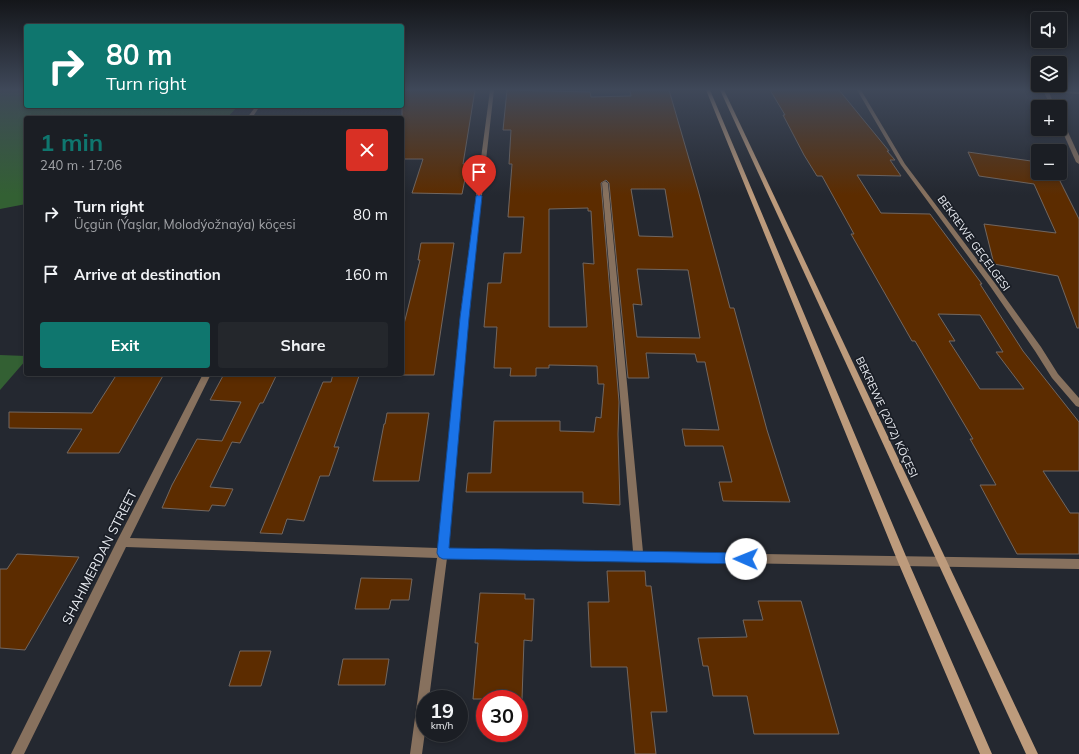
<!DOCTYPE html>
<html lang="en">
<head>
<meta charset="utf-8">
<style>
  :root { --surface:#1b1e24; --page:#24272c; --text:#f1f3f6; --muted:#a0a2a6; --line:#393c41; --accent:#0f766e }
  body { margin:0; font-family:Mulish,sans-serif; background:var(--page); color:var(--text); height:100vh; display:flex; flex-direction:column; font-size:15px; white-space:nowrap }
  * { box-sizing:border-box; margin:0 }
  p { font-size:13px; color:var(--muted) }
  .icon { flex:none; width:22px; height:22px; fill:none; stroke:currentColor; stroke-width:2; stroke-linecap:round; stroke-linejoin:round }
  .map { position:relative; flex:1; overflow:hidden }
  .side { position:absolute; left:24px; top:116px; width:380px; height:260px; display:flex; flex-direction:column; background:var(--surface); border-radius:4px; box-shadow:0 2px 6px #0003,0 0 0 1px var(--line) }
  .side>* { flex:none }
  .banner { position:absolute; left:24px; top:24px; width:380px; height:84px; border-radius:4px; box-shadow:0 2px 6px #0003,0 0 0 1px var(--line); background:#0f766e; color:#fff; overflow:hidden }
  .buttons { position:absolute; left:1031px; top:12px; display:grid; gap:8px }
  .buttons a { display:grid; place-items:center; width:36px; height:36px; border-radius:4px; background:var(--surface); box-shadow:0 2px 6px #0003,0 0 0 1px var(--line); font-size:20px }
  .speed { position:absolute; left:416px; top:690px; display:flex; gap:8px; font-size:20px; font-weight:700; text-align:center }
  .speed>* { display:grid; place-content:center; width:52px; height:52px; border-radius:50%; background:var(--surface); box-shadow:0 2px 6px #0003,0 0 0 1px var(--line); line-height:1 }
  .speed small { font-size:10px; font-weight:400 }
  .speed .limit { border:6px solid #d22; background:#fff; color:#111 }
  .pin { position:absolute; display:grid; place-items:center; width:34px; height:34px; color:#fff; margin:-41px -17px; border-radius:50% 50% 50% 0; rotate:-45deg; box-shadow:0 0 4px #0007 }
  .pin .icon { rotate:45deg }
  .me { position:absolute; width:44px; margin:-22px; rotate:271deg; stroke-linejoin:round; filter:drop-shadow(0 0 3px #0008) }
  .turn { display:flex; align-items:center; gap:14px; height:84px; padding:0 16px; font-size:18px }
  .turn .icon { width:52px; height:52px; stroke-width:2.5 }
  .turn b { display:block; font-size:28px; line-height:34px }
  .round { display:grid; place-items:center; flex:none; width:42px; height:42px; border-radius:4px; background:var(--page) }
  .overview { display:flex; align-items:center; justify-content:space-between; height:68px; padding:0 16px }
  h1 { font-size:24px; font-weight:700; line-height:30px; color:var(--accent) }
  .primary-button { display:flex; gap:8px; margin-top:auto; padding:8px 16px }
  .primary-button a { flex:1; height:46px; border-radius:4px; background:var(--accent); color:#fff; font-size:16px; font-weight:700; line-height:46px; text-align:center }
  .primary-button a+a { background:var(--page); color:var(--text) }
  ul { padding:0; list-style:none }
  li { display:flex; align-items:center; gap:12px; height:60px; padding:0 16px }
  li div { flex:1 }
  li b { display:block; font-size:15px }
  li em { font-style:normal }
  .map>svg:first-child { display:block }
  .forest { fill:#336033 }
  .building { fill:#5c2c00; stroke:#726760; fill-rule:evenodd }
  .lines { fill:none; stroke-linecap:round; stroke-linejoin:round }
  .lane { fill:#87715e; fill-rule:evenodd }
  .street { fill:#87715e; fill-rule:evenodd }
  .secondary { fill:#bd9b7c; fill-rule:evenodd }
  .route { fill:#1a73e8; stroke:#114b97 }
  .labels { text-anchor:middle; dominant-baseline:central; stroke-width:3.5; stroke-linejoin:round; paint-order:stroke }
  .street-label { font-size:11px; fill:#e9ecf2; stroke:#1a1e26 }
  .near-street-label { font-size:13px; fill:#e9ecf2; stroke:#1a1e26 }
</style>
</head>
<body>
<div class="map">
<svg width="1079" height="754" viewBox="0 0 1079 754">
  <rect width="100%" height="100%" fill="#242830"/>
  <g class="forest">
    <polygon points="0,90 26,90 26,106 238,106 227,118 26,118 26,204 0,209"/>
    <polygon points="0,355 26,356 26,360 0,390"/>
  </g>
  <g class="building">
    <polygon points="402,90 475,90 463,164 468,164 462,194 412,193 423,159 402,159"/>
    <path d="M 507,90 L 590,92 L 591,97 L 631,96 L 630,90 L 669,90 L 698,190 L 730,308 L 734,308 L 767,430 L 790,502 L 723,501 L 719,482 L 732,482 L 723,446 L 685,446 L 682,429 L 719,430 L 705,362 L 697,362 L 695,354 L 646,353 L 649,378 L 628,378 L 609,183 L 606,180 L 601,183 L 619,402 L 618,434 L 620,505 L 583,503 L 583,492 L 466,492 L 468,473 L 491,473 L 494,421 L 560,421 L 560,431 L 594,432 L 596,417 L 601,418 L 604,384 L 598,384 L 597,366 L 549,365 L 549,368 L 536,368 L 536,376 L 510,376 L 511,368 L 494,368 L 497,327 L 484,327 L 488,283 L 501,283 L 504,253 L 521,253 L 524,217 L 508,217 L 512,164 L 509,164 L 511,130 L 503,130 ZM 631,189 L 665,189 L 673,237 L 639,236 ZM 588,208 L 588,211 L 591,211 L 594,264 L 583,263 L 587,327 L 549,327 L 549,209 ZM 637,269 L 688,270 L 700,338 L 637,337 L 633,304 L 642,305 Z"/>
    <path d="M 770,90 L 839,90 L 889,151 L 887,151 L 895,160 L 890,160 L 901,176 L 857,175 L 881,213 L 930,214 L 982,284 L 980,284 L 1023,351 L 1079,422 L 1079,471 L 1043,471 L 1070,513 L 1079,513 L 1079,554 L 1017,554 L 980,485 L 996,485 L 970,439 L 973,439 L 915,341 L 912,341 L 851,234 L 854,234 L 822,176 L 817,176 L 804,155 L 783,115 L 785,115 ZM 938,314 L 980,315 L 1003,352 L 996,352 L 1024,389 L 980,389 L 949,341 L 955,341 Z"/>
    <polygon points="968,152 1038,162 1038,173 1056,173 1079,219 1079,328 1077,328 1058,276 994,264 984,224 1056,233 1034,184 979,176"/>
    <polygon points="421,243 454,243 434,375 402,375 402,332 420,260 418,260"/>
    <polygon points="117,374 164,374 119,453 67,453 82,429 9,428 9,412 92,413"/>
    <polygon points="224,374 277,374 263,403 260,403 240,443 232,442 210,487 233,489 225,506 212,505 209,511 162,508 172,485 197,439 222,441 241,402 210,400"/>
    <polygon points="333,374 351,374 351,376 359,376 334,447 339,447 329,476 320,476 304,521 287,519 282,534 260,533 323,382 331,382"/>
    <polygon points="387,413 429,413 419,481 373,481 384,424 385,424"/>
    <polygon points="17,554 79,557 25,650 0,648 0,569 7,569"/>
    <polygon points="607,571 645,571 646,586 651,586 667,712 651,712 656,754 635,754 627,667 591,667 588,602 609,602"/>
    <polygon points="361,578 412,579 409,600 391,600 389,609 355,609"/>
    <polygon points="480,593 525,594 525,599 534,599 532,641 524,640 522,699 473,699 478,643 475,643"/>
    <polygon points="758,601 801,601 839,734 754,734 747,696 713,696 708,666 703,666 698,638 747,637 743,620 763,620"/>
    <polygon points="240,651 271,651 261,686 229,686"/>
    <polygon points="343,659 389,659 385,685 338,685"/>
  </g>
  <g class="lines">
    <polygon class="lane" points="256,106 260,106 252,118 247,118"/>
    <g class="street">
      <polygon points="490,90 494,90 468,318 448,548 633,551 602,183 605,181 608,183 643,552 1079,559 1079,569 447,558 429,699 425,699 425,732 422,754 410,754 437,558 126,547 24,754 11,754 118,539 203,374 211,374 130,538 438,548 460,318"/>
      <polygon points="857,90 861,90 905,164 994,282 1041,347 1058,374 1079,398 1079,407 1076,406 1052,378 1035,351 990,286 901,165"/>
      <polygon points="1036,90 1079,92 1079,94 1049,92 1055,107 1051,107 1044,92 1036,91"/>
      <polygon points="1060,119 1063,121 1079,156 1079,164 1076,162 1060,126"/>
    </g>
    <g class="secondary">
      <polygon points="706,90 710,90 908,561 992,754 980,754 898,562"/>
      <polygon points="720,90 724,90 1038,754 1026,754"/>
    </g>
  </g>
  <linearGradient id="sky" x2="0" y2="1"><stop stop-color="#14161a"/><stop offset="0.46" stop-color="#3f4859"/><stop offset="1" stop-color="#3f4859" stop-opacity="0"/></linearGradient>
  <rect width="1079" height="195" fill="url(#sky)"/>
  <polygon class="route" points="479,194 482,196 469,318 449,548 746,553 750,555 752,559 750,563 746,564 443,559 439,557 437,553 460,318 476,196"/>
  <g class="labels">
    <g class="street-label">
      <text transform="translate(974 243) rotate(54)">BEKREWE GEÇELGESI</text>
      <text transform="translate(887 417) rotate(65)">BEKREWE (2072) KÖÇESI</text>
    </g>
    <g class="near-street-label">
      <text transform="translate(99 557) rotate(-63)">SHAHIMERDAN STREET</text>
    </g>
  </g>
</svg>
<div class="buttons">
<a><svg class="icon" aria-label="sound" viewBox="0 0 24 24"><path d="M4 9h4l5-4v14l-5-4H4zM17 9q2 3 0 6"/></svg></a>
<a><svg class="icon" aria-label="layers" viewBox="0 0 24 24"><path d="M12 4l9 5-9 5-9-5zM3 14l9 5 9-5"/></svg></a>
<a>+</a>
<a>−</a>
</div>
<div class="speed"><div>19<small>km/h</small></div><div class="limit">30</div></div>
<div class="pin" style="left:479px;top:196px;background:#d93025"><svg class="icon" aria-label="arrive" viewBox="0 0 24 24"><path d="M6 21V4h12l-3 4 3 4H6"/></svg></div>
<svg class="me" style="left:746px;top:559px" viewBox="-20 -20 40 40"><circle r="19" fill="#fff"/><path d="M0-13L10 11 0 6-10 11z" fill="#1a73e8"/></svg>
<div class="banner">
<div class="turn"><svg class="icon" aria-label="right" viewBox="0 0 24 24"><path d="M7 20v-9h11M14 6l5 5-5 5"/></svg><div><b>80 m</b>Turn right</div></div>
</div>
<section class="side">
<div class="overview"><div><h1>1 min</h1><p>240 m · 17:06</p></div><a class="round" style="background:#d93025;color:#fff"><svg class="icon" aria-label="close" viewBox="0 0 24 24"><path d="M6 6l12 12M18 6L6 18"/></svg></a></div>
<ul>
<li><svg class="icon" aria-label="right" viewBox="0 0 24 24"><path d="M7 20v-9h11M14 6l5 5-5 5"/></svg><div><b>Turn right</b><p>Üçgün (Ýaşlar, Molodýožnaýa) köçesi</p></div><em>80 m</em></li>
<li><svg class="icon" aria-label="arrive" viewBox="0 0 24 24"><path d="M6 21V4h12l-3 4 3 4H6"/></svg><div><b>Arrive at destination</b></div><em>160 m</em></li>
</ul>
<div class="primary-button"><a>Exit</a><a>Share</a></div>
</section>
</div>
</body>
</html>
